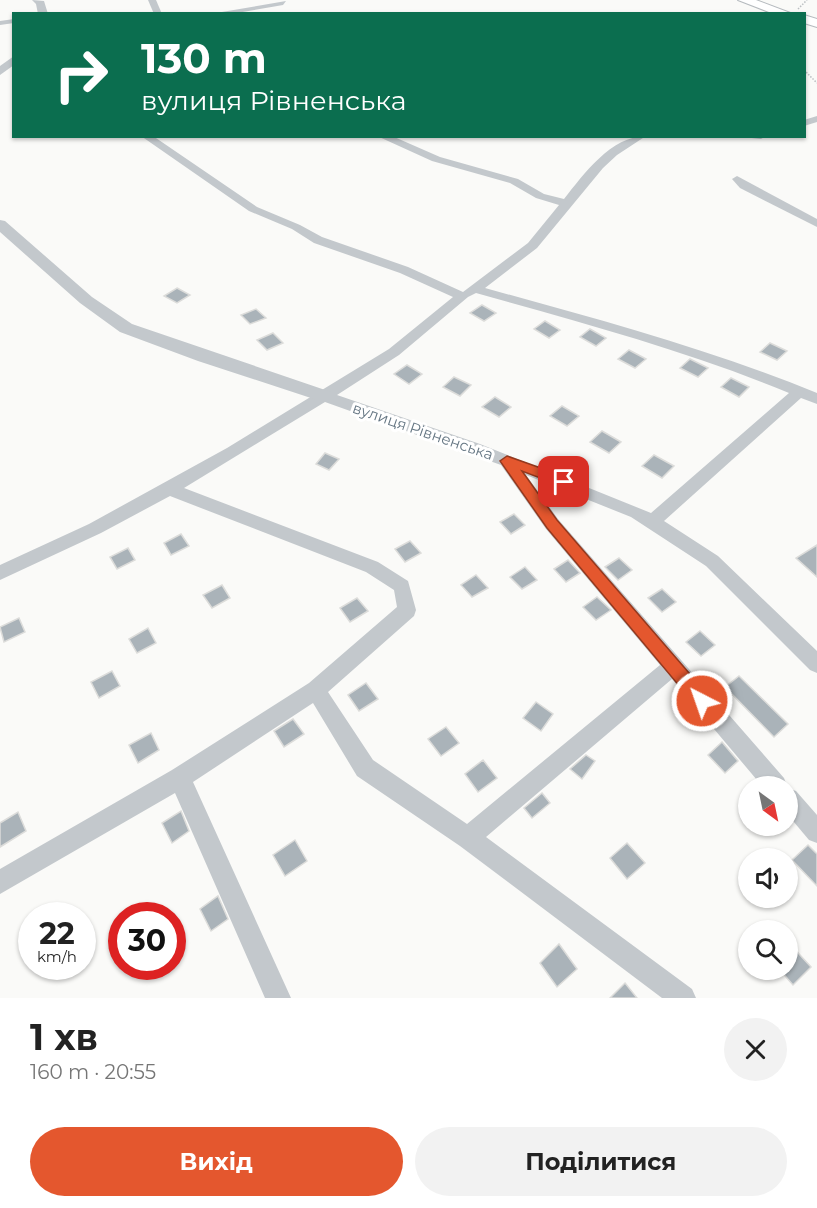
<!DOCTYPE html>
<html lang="uk">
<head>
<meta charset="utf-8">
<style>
  :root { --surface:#fff; --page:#f2f2f2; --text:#222; --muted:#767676; --accent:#e4572e }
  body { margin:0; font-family:Montserrat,sans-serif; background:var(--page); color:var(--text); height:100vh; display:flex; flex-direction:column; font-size:22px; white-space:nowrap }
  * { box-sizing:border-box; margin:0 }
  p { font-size:20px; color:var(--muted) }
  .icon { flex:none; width:33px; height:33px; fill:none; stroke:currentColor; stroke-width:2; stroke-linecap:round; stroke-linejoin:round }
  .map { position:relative; height:998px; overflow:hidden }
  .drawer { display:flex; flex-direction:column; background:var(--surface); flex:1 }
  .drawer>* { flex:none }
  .hud { position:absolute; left:12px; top:12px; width:794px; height:126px; border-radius:0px; box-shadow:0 2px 4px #0004; background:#0b6e4f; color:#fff; overflow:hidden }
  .needle { width:39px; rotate:147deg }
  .tools { position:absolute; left:738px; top:776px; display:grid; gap:12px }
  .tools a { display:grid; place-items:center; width:60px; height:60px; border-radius:50%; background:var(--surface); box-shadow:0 2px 4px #0004; font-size:30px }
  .speed { position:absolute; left:18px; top:902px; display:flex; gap:12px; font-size:30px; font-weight:700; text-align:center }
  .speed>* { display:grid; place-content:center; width:78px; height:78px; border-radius:50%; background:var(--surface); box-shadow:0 2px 4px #0004; line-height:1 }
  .speed small { font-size:15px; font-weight:400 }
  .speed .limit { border:9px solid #d22; background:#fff; color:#111 }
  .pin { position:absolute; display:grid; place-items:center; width:51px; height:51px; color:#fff; margin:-26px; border-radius:12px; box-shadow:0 3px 9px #0006 }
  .me { position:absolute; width:66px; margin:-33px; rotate:319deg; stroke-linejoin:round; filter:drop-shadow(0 0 4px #0008) }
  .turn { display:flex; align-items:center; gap:21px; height:126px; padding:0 30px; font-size:27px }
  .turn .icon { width:78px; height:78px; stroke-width:2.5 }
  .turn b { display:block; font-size:42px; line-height:51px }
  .round { display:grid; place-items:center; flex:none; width:63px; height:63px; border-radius:32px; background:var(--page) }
  .overview { display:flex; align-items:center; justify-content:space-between; height:102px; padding:0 30px }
  h1 { font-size:36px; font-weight:700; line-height:45px }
  .primary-button { display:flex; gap:12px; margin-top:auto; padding:12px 30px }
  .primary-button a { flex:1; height:69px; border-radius:36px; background:var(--accent); color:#fff; font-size:24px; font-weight:700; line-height:69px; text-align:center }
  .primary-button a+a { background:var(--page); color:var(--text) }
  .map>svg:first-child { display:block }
  .building { fill:#aab3b9; stroke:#dcdcda; stroke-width:1.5 }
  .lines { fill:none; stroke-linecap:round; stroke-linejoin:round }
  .primary-casing { stroke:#b5babe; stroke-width:2 }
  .path { stroke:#bbbfc2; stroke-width:1.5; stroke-dasharray:1.5 1.5; stroke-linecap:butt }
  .minor { fill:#c3c8cc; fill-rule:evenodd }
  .tertiary { fill:#c3c8cc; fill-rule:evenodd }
  .primary { fill:#fff; fill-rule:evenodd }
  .route { fill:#e4572e; stroke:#94391e; stroke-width:1.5 }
  .labels { text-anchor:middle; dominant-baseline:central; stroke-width:6; stroke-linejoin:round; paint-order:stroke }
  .street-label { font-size:15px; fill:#657683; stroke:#fff }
</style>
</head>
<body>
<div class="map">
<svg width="817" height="998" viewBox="0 0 817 998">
  <rect width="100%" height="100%" fill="#fafaf8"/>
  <g class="building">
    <polygon points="177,288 190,295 177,303 164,296"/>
    <polygon points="482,305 496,313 484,321 470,313"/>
    <polygon points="256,309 266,318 250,324 241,315"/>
    <polygon points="545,321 560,330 549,338 534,329"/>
    <polygon points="590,329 606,338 596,346 580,337"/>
    <polygon points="273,333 283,343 267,350 257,340"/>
    <polygon points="770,343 787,351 777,360 760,352"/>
    <polygon points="629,350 646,359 635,368 618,359"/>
    <polygon points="690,359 708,368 698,377 680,368"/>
    <polygon points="407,365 422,374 409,384 394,374"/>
    <polygon points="454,377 471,385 460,396 443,387"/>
    <polygon points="731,378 749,387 739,397 721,387"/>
    <polygon points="495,397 511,407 499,417 482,407"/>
    <polygon points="562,406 579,416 567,426 550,416"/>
    <polygon points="602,431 621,442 609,453 590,442"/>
    <polygon points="325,453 339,459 329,470 316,464"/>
    <polygon points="654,455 674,466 662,478 642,466"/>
    <polygon points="514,514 525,525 511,534 500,522"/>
    <polygon points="181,534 189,546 171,555 164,543"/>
    <polygon points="410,541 421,553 405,562 395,549"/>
    <polygon points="817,545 817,577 796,558"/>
    <polygon points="128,548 135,560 117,569 110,557"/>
    <polygon points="619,558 632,570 618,580 605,567"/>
    <polygon points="568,560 580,573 566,582 554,569"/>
    <polygon points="525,567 537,580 522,589 510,577"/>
    <polygon points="476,575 488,588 472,597 461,585"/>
    <polygon points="222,585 230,598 212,608 203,595"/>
    <polygon points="662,589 676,602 662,612 648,598"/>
    <polygon points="597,597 611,610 596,620 583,607"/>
    <polygon points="357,598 368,611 350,622 340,608"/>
    <polygon points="19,618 25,632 4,642 0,627"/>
    <polygon points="148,628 156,643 137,653 129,639"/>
    <polygon points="700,631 715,645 701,656 686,642"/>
    <polygon points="112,671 120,686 99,698 91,682"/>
    <polygon points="739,676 788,724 774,737 725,687"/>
    <polygon points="366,683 378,699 359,711 348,695"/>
    <polygon points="536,702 553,714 541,731 523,718"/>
    <polygon points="293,719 304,734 284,747 274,731"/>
    <polygon points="446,727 459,743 441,756 428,739"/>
    <polygon points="151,733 159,750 138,763 129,745"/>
    <polygon points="722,742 738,761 725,773 708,755"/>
    <polygon points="586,755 595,761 582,779 570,769"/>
    <polygon points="483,760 497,778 478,792 465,774"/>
    <polygon points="542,793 550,803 532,818 524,808"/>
    <polygon points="181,811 189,831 172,843 162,823"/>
    <polygon points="18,812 26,831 0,847 0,823"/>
    <polygon points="295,840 307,861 285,876 273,855"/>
    <polygon points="627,843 645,863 627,879 610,858"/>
    <polygon points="808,845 817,854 817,886 792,860"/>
    <polygon points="218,896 228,919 211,931 200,909"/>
    <polygon points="788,942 811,967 793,985 779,969 788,969"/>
    <polygon points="559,944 577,969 557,987 540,963"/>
    <polygon points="625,983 637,998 610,998"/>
  </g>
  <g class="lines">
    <g class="primary-casing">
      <g id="primary">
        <polygon points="738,0 756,0 793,14 774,14"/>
        <polygon points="804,15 817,19 817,27 804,23"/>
      </g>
    </g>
    <g class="path">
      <polyline points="798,9 807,0"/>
      <polyline points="804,70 817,83"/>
    </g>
    <g class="minor">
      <polygon points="148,0 156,0 162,14 154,14"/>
      <polygon points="286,1 283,5 231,14 210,14"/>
      <polygon points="14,19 14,23 0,25 0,21"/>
      <polygon points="817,116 817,122 804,126 804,120"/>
      <path d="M 141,136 L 153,136 L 257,207 L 300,225 L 322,237 L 408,267 L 463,292 L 528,243 L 559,205 L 536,198 L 510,183 L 432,161 L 377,136 L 392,136 L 440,157 L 518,179 L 544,194 L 564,199 C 584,174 611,136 646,136 L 617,155 L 603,168 L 537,248 L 485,288 C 597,319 709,349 817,393 L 817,404 L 801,398 L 664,521 L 718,556 L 817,651 L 817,673 L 810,670 L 706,566 L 631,517 L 526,475 L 558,519 L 784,778 L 787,786 L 762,786 L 672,679 L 486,837 L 692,989 L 696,998 L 662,998 L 460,846 L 357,776 L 313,703 L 193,782 L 291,998 L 265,998 L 175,793 L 0,894 L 0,869 L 172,770 L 309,683 L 397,607 L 394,590 L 366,572 L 170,496 L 101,533 L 0,580 L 0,565 L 89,524 L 227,448 L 389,349 L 453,297 L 400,273 L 314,243 L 292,229 L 249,211 ZM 476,293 C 582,323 688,351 789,393 L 651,513 L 480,444 L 337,395 L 399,355 L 468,297 ZM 325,402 L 501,465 L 546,529 L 660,665 L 467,824 L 373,760 L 328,692 L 414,616 L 416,610 L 408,581 L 378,562 L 184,488 Z"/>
      <polygon points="733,136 766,136 761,139"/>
      <polygon points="737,176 817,219 817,227 740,188 732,179"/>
      <polygon points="788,788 796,791 817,815 817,843 809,840 788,815"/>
    </g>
    <g class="tertiary">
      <polygon points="32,0 44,1 48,14 38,14 36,4"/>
      <polygon points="14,56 14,65 0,75 0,66"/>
      <polygon points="0,220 5,221 92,297 132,324 331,392 333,396 331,400 317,400 198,361 120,332 80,303 0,232"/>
    </g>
    <use href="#primary" class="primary"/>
  </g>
  <polygon class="route" points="507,456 569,478 569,486 564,487 522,471 557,520 708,695 710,701 708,706 702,709 696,706 547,528 500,461"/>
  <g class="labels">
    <g class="street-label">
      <text transform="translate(423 431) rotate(19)">вулиця Рівненська</text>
    </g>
  </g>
</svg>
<div class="tools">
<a><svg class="needle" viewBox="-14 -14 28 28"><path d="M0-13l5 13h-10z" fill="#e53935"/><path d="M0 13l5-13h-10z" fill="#767676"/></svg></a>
<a><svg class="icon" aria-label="sound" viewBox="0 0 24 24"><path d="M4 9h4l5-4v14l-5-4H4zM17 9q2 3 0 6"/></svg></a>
<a><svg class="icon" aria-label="search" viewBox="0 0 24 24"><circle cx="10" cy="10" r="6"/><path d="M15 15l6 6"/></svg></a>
</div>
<div class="speed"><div>22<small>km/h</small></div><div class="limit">30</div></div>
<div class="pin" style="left:564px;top:482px;background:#d93025"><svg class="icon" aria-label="arrive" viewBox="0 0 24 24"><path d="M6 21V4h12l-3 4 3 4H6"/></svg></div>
<svg class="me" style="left:702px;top:701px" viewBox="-20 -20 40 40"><circle r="17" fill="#e4572e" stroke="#fff" stroke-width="3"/><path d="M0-11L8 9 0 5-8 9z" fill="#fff"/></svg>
<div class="hud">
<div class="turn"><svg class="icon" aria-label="right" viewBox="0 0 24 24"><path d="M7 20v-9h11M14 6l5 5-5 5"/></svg><div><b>130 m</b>вулиця Рівненська</div></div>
</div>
</div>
<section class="drawer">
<div class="overview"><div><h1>1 хв</h1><p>160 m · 20:55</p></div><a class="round"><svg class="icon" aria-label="close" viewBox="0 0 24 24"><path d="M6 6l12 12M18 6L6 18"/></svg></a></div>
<div class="primary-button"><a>Вихід</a><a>Поділитися</a></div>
</section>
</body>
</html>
